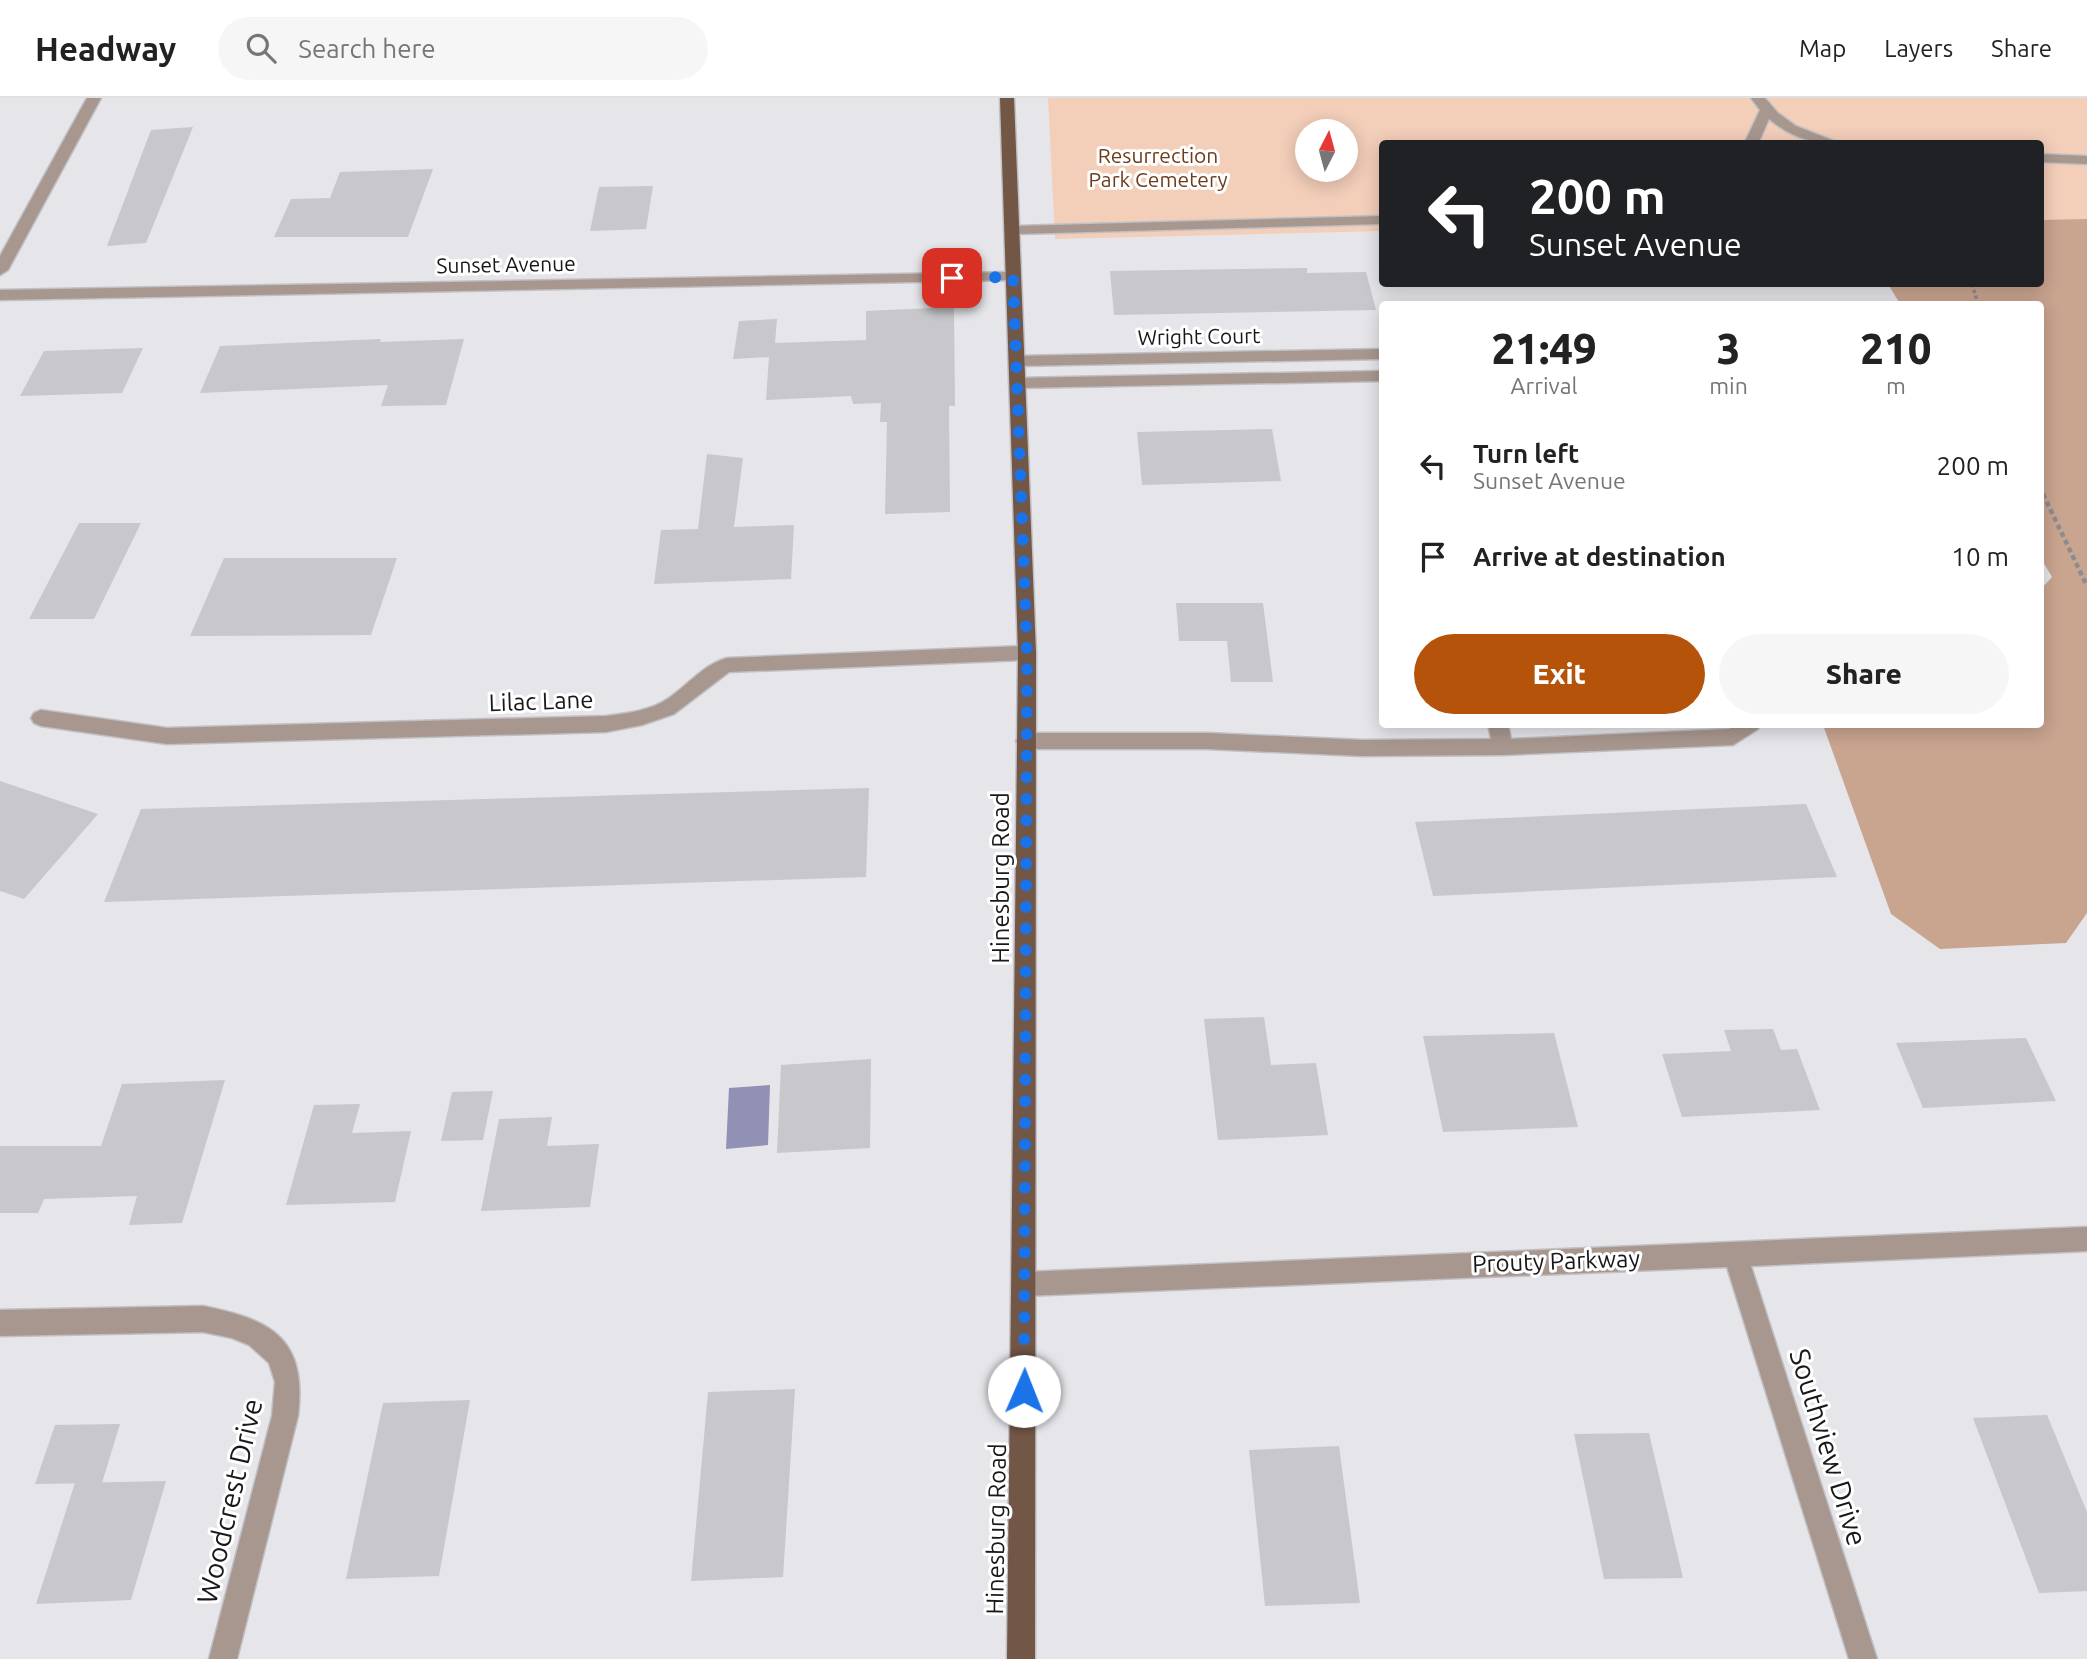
<!DOCTYPE html>
<html lang="en">
<head>
<meta charset="utf-8">
<style>
  :root { --surface:#fff; --page:#f6f6f6; --text:#222; --muted:#767676; --line:#e0e0e0; --accent:#b45309 }
  body { margin:0; font-family:Ubuntu,sans-serif; background:var(--page); color:var(--text); height:100vh; display:flex; flex-direction:column; font-size:26px; white-space:nowrap }
  * { box-sizing:border-box; margin:0 }
  p { font-size:23px; color:var(--muted) }
  .icon { flex:none; width:38px; height:38px; fill:none; stroke:currentColor; stroke-width:2; stroke-linecap:round; stroke-linejoin:round }
  .map { position:relative; flex:1; overflow:hidden }
  .panel { position:absolute; left:1379px; top:203px; width:665px; height:427px; display:flex; flex-direction:column; background:var(--surface); border-radius:7px; box-shadow:0 4px 18px #0003 }
  .panel>* { flex:none }
  .banner { position:absolute; left:1379px; top:42px; width:665px; height:147px; border-radius:7px; box-shadow:0 4px 18px #0003; background:#202124; color:#fff; overflow:hidden }
  .needle { width:46px; rotate:6deg }
  .fabs { position:absolute; left:1295px; top:21px; display:grid; gap:14px }
  .fabs a { display:grid; place-items:center; width:63px; height:63px; border-radius:50%; background:var(--surface); box-shadow:0 4px 18px #0003; font-size:35px }
  .pin { position:absolute; display:grid; place-items:center; width:60px; height:60px; color:#fff; margin:-30px; border-radius:14px; box-shadow:0 4px 10px #0006 }
  .me { position:absolute; width:77px; margin:-38px; rotate:1deg; stroke-linejoin:round; filter:drop-shadow(0 0 5px #0008) }
  .turn { display:flex; align-items:center; gap:24px; height:147px; padding:0 35px; font-size:32px }
  .turn .icon { width:91px; height:91px; stroke-width:2.5 }
  .turn b { display:block; font-size:49px; line-height:60px }
  .eta { display:flex; justify-content:space-evenly; align-items:center; height:119px; text-align:center }
  .eta b { font-size:42px; font-weight:800; line-height:49px }
  .action { display:flex; gap:14px; margin-top:auto; padding:14px 35px }
  .action a { flex:1; height:80px; border-radius:42px; background:var(--accent); color:#fff; font-size:28px; font-weight:800; line-height:80px; text-align:center }
  .action a+a { background:var(--page); color:var(--text) }
  ul { padding:0; list-style:none }
  li { display:flex; align-items:center; gap:21px; height:91px; padding:0 35px }
  li div { flex:1 }
  li b { display:block; font-size:26px }
  li em { font-style:normal }
  header { display:flex; align-items:center; gap:42px; box-sizing:border-box; height:98px; padding:0 35px; background:var(--surface); border-bottom:2px solid var(--line) }
  header strong { font-size:33px }
  nav { display:flex; gap:38px; margin-inline-start:auto; font-size:24px }
  .search { width:490px; height:63px; background:var(--page); display:flex; align-items:center; gap:18px; box-sizing:border-box; padding:0 24px; border-radius:38px; color:var(--muted); font-size:26px }
  .map>svg:first-child { display:block }
  .green { fill:#f3ceb9; fill-rule:evenodd }
  .forest { fill:#c9a48f }
  .water { fill:#9191b6 }
  .building { fill:#c7c7cc }
  .lines { fill:none; stroke-linecap:round; stroke-linejoin:round }
  .lane-casing { stroke:#c0c0c5; stroke-width:3 }
  .street-casing { stroke:#c0c0c5; stroke-width:3 }
  .primary-casing { stroke:#c0c0c5; stroke-width:3 }
  .path-far1 { stroke:#8c8c90; stroke-width:3.5; stroke-dasharray:3.5 2.5; stroke-linecap:butt }
  .path { stroke:#8c8c90; stroke-width:4.5; stroke-dasharray:5 3.5; stroke-linecap:butt }
  .lane { fill:#a8978e; fill-rule:evenodd }
  .street { fill:#a8978e; fill-rule:evenodd }
  .primary { fill:#725646; fill-rule:evenodd }
  .route { stroke:#1a73e8; stroke-width:12; stroke-dasharray:0 21.6 }
  .labels { text-anchor:middle; dominant-baseline:central; stroke-width:6; stroke-linejoin:round; paint-order:stroke }
  .far-park-label { font-size:21px; fill:#6e3c1c; stroke:#fff }
  .far-street-label { font-size:21px; fill:#18181a; stroke:#fff }
  .street-label { font-size:24px; fill:#18181a; stroke:#fff }
  .near-street-label { font-size:28px; fill:#18181a; stroke:#fff }
</style>
</head>
<body>
<header>
<strong>Headway</strong>
<div class="search"><svg class="icon" aria-label="search" viewBox="0 0 24 24"><circle cx="10" cy="10" r="6"/><path d="M15 15l6 6"/></svg>Search here</div>
<nav><a>Map</a><a>Layers</a><a>Share</a></nav>
</header>
<div class="map">
<svg width="2087" height="1561" viewBox="0 0 2087 1561">
  <rect width="100%" height="100%" fill="#e5e5ea"/>
  <path class="green" d="M 1048,0 L 2087,0 L 2087,400 L 2040,206 L 2040,46 L 1382,46 L 1382,133 L 1055,141 ZM 1307,33 L 1346,33 L 1346,72 L 1307,72 Z"/>
  <polygon class="forest" points="2087,121 2087,815 2066,845 1940,851 1891,816 1823,627 2040,626 2041,491 2052,479 2040,459 2040,206 1900,206 1888,186 2040,186 2041,122"/>
  <polygon class="water" points="770,987 768,1047 726,1051 729,990"/>
  <g class="building">
    <polygon points="193,29 146,145 107,148 151,32"/>
    <polygon points="433,71 408,139 274,139 291,101 330,100 340,74"/>
    <polygon points="653,88 646,131 590,133 599,89"/>
    <polygon points="1307,170 1307,175 1366,174 1376,212 1114,217 1110,173"/>
    <polygon points="954,209 955,308 949,308 950,414 885,416 887,324 880,324 881,305 853,306 851,298 766,302 769,259 733,261 739,223 777,221 775,245 866,242 866,213"/>
    <polygon points="381,241 380,244 464,241 446,307 381,308 388,287 200,295 220,248"/>
    <polygon points="143,250 122,295 20,298 44,253"/>
    <polygon points="1272,331 1281,383 1142,387 1137,334"/>
    <polygon points="707,356 743,360 734,429 794,427 791,481 654,486 661,432 698,431"/>
    <polygon points="79,425 141,425 94,521 29,521"/>
    <polygon points="224,460 397,460 371,537 190,538"/>
    <polygon points="1176,505 1263,505 1273,584 1231,584 1227,543 1179,543"/>
    <polygon points="0,683 98,716 24,801 0,793"/>
    <polygon points="869,690 866,779 104,804 141,711"/>
    <polygon points="1806,706 1837,779 1433,798 1415,724"/>
    <polygon points="1264,919 1271,967 1316,965 1328,1037 1218,1042 1204,921"/>
    <polygon points="1773,931 1781,952 1797,951 1820,1012 1682,1019 1662,956 1731,953 1724,932"/>
    <polygon points="1554,935 1578,1029 1443,1034 1423,938"/>
    <polygon points="2026,940 2056,1003 1923,1010 1896,945"/>
    <polygon points="871,961 870,1050 777,1055 781,967"/>
    <polygon points="225,982 182,1125 129,1127 137,1098 44,1101 38,1115 0,1115 0,1048 101,1048 122,986"/>
    <polygon points="493,993 483,1042 441,1043 452,994"/>
    <polygon points="360,1006 352,1035 411,1033 395,1104 286,1107 314,1007"/>
    <polygon points="552,1019 547,1048 599,1046 590,1109 481,1113 499,1021"/>
    <polygon points="795,1291 783,1479 691,1483 708,1294"/>
    <polygon points="470,1302 439,1478 346,1481 383,1305"/>
    <polygon points="2047,1317 2087,1414 2087,1493 2039,1495 1973,1320"/>
    <polygon points="120,1326 102,1385 35,1386 55,1327"/>
    <polygon points="1649,1335 1683,1480 1604,1481 1574,1336"/>
    <polygon points="1339,1348 1360,1505 1265,1508 1249,1352"/>
    <polygon points="166,1383 131,1502 36,1506 75,1385"/>
  </g>
  <g class="lines">
    <g class="lane-casing">
      <g id="lane">
        <path d="M 1751,0 L 1765,0 L 1778,15 L 1796,28 L 1842,46 C 1813,46 1792,40 1769,21 L 1758,46 L 1744,46 L 1760,12 Z"/>
        <polygon points="2040,56 2087,58 2087,66 2040,64"/>
        <polygon points="1382,118 1382,126 1012,136 1005,132 1012,128"/>
        <polygon points="1488,626 1508,626 1511,641 1729,631 1736,626 1760,626 1758,631 1733,647 1503,657 1362,658 1207,651 1026,651 1019,649 1016,643 1019,637 1026,635 1207,635 1362,642 1491,641"/>
      </g>
    </g>
    <g class="street-casing">
      <g id="street">
        <polygon points="87,0 101,0 8,172 0,177 0,158"/>
        <polygon points="1012,174 1020,179 1017,182 0,202 0,192"/>
        <polygon points="1382,251 1382,261 1017,268 1009,263 1017,258"/>
        <polygon points="1382,273 1382,283 1017,290 1009,285 1017,280"/>
        <path d="M 1027,548 L 1034,550 L 1036,555 L 1034,560 L 1027,562 L 729,574 L 674,616 L 642,627 L 606,634 L 167,646 L 41,628 L 34,625 L 31,620 L 34,615 L 41,612 L 167,630 L 606,618 C 628,615 650,613 669,600 C 689,586 703,567 727,560 Z"/>
        <polygon points="2087,1129 2087,1153 1751,1168 1877,1561 1849,1561 1727,1169 1025,1198 1016,1195 1013,1186 1016,1177 1025,1174"/>
        <path d="M 203,1208 C 273,1222 307,1241 298,1318 L 237,1561 L 209,1561 L 272,1318 L 275,1284 L 269,1265 L 249,1247 L 232,1240 L 203,1234 L 0,1238 L 0,1212 Z"/>
      </g>
    </g>
    <g class="primary-casing">
      <polygon id="primary" points="1000,0 1014,0 1036,555 1035,1561 1007,1561 1018,555"/>
    </g>
    <g class="path-far1">
      <polyline points="1972,186 1978,206"/>
      <polyline points="2040,390 2044,398"/>
    </g>
    <polyline class="path" points="2043,396 2087,488"/>
    <use href="#lane" class="lane"/>
    <use href="#street" class="street"/>
    <use href="#primary" class="primary"/>
  </g>
  <g class="lines">
    <polyline class="route" points="952,180 1013,179 1027,555 1024,1293"/>
  </g>
  <g class="labels">
    <g class="far-park-label">
      <text x="1158" y="57">Resurrection<tspan x="1158" dy="24">Park Cemetery</tspan></text>
    </g>
    <g class="far-street-label">
      <text transform="translate(506 166) rotate(-1)">Sunset Avenue</text>
      <text transform="translate(1199 238) rotate(-1)">Wright Court</text>
    </g>
    <g class="street-label">
      <text transform="translate(541 603) rotate(-2)">Lilac Lane</text>
      <text transform="translate(1000 780) rotate(-90)">Hinesburg Road</text>
      <text transform="translate(1556 1163) rotate(-2)">Prouty Parkway</text>
      <text transform="translate(996 1431) rotate(-89)">Hinesburg Road</text>
    </g>
    <g class="near-street-label">
      <text transform="translate(1829 1349) rotate(73)">Southview Drive</text>
      <text transform="translate(229 1403) rotate(-77)">Woodcrest Drive</text>
    </g>
  </g>
</svg>
<div class="fabs">
<a><svg class="needle" viewBox="-14 -14 28 28"><path d="M0-13l5 13h-10z" fill="#e53935"/><path d="M0 13l5-13h-10z" fill="#767676"/></svg></a>
</div>
<div class="pin" style="left:952px;top:180px;background:#d93025"><svg class="icon" aria-label="arrive" viewBox="0 0 24 24"><path d="M6 21V4h12l-3 4 3 4H6"/></svg></div>
<svg class="me" style="left:1024px;top:1293px" viewBox="-20 -20 40 40"><circle r="19" fill="#fff"/><path d="M0-13L10 11 0 6-10 11z" fill="#1a73e8"/></svg>
<div class="banner">
<div class="turn"><svg class="icon" aria-label="left" viewBox="0 0 24 24"><path d="M17 20v-9H6M10 6l-5 5 5 5"/></svg><div><b>200 m</b>Sunset Avenue</div></div>
</div>
<section class="panel">
<div class="eta">
<div><b>21:49</b><p>Arrival</p></div>
<div><b>3</b><p>min</p></div>
<div><b>210</b><p>m</p></div>
</div>
<ul>
<li><svg class="icon" aria-label="left" viewBox="0 0 24 24"><path d="M17 20v-9H6M10 6l-5 5 5 5"/></svg><div><b>Turn left</b><p>Sunset Avenue</p></div><em>200 m</em></li>
<li><svg class="icon" aria-label="arrive" viewBox="0 0 24 24"><path d="M6 21V4h12l-3 4 3 4H6"/></svg><div><b>Arrive at destination</b></div><em>10 m</em></li>
</ul>
<div class="action"><a>Exit</a><a>Share</a></div>
</section>
</div>
</body>
</html>
